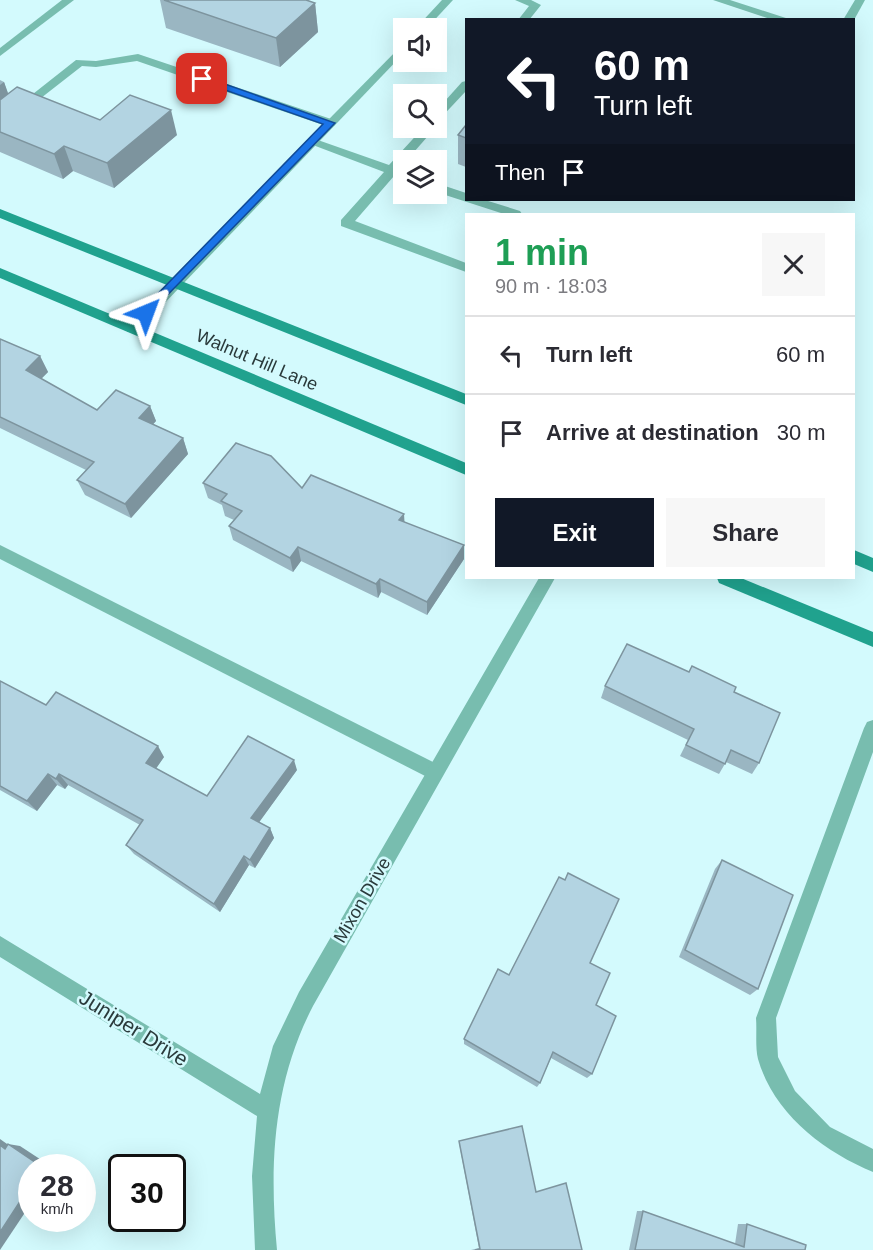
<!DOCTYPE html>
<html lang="en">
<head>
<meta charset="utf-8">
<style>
  :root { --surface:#fff; --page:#f7f7f7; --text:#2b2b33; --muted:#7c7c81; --line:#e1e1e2; --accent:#111827 }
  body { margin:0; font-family:Arial,sans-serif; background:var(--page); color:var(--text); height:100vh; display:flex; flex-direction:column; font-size:22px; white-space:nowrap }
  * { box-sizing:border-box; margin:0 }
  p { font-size:20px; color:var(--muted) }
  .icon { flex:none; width:33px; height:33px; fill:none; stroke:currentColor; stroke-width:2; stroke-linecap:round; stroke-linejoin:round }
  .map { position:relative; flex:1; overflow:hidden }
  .drawer { position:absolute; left:465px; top:213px; width:390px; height:366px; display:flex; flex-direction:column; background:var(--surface); border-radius:0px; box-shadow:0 6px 24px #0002 }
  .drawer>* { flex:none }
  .hud { position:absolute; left:465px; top:18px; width:390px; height:183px; border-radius:0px; box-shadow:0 6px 24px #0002; background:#111827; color:#fff; overflow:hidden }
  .controls { position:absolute; left:393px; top:18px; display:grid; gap:12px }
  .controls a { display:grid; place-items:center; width:54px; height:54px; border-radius:0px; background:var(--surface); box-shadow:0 6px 24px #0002; font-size:30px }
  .speed { position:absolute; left:18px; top:1154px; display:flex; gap:12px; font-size:30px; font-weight:700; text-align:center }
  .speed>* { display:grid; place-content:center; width:78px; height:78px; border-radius:50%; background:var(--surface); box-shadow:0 6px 24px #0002; line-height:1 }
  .speed small { font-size:15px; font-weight:400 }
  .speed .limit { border:3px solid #111; border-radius:9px; background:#fff; color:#111 }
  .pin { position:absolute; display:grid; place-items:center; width:51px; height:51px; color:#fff; margin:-26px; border-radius:12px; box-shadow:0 3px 9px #0006 }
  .me { position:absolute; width:66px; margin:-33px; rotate:44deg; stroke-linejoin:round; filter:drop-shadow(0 0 4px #0008) }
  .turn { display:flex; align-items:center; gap:21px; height:126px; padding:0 30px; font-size:27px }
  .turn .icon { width:78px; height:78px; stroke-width:2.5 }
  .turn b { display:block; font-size:42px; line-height:51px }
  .then { display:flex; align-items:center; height:57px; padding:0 30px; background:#0003; gap:12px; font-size:22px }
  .round { display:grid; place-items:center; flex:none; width:63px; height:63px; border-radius:0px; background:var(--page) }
  .overview { display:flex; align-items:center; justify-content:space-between; height:102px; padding:0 30px }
  h1 { font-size:36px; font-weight:800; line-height:45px; color:#1e9e55 }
  .primary-button { display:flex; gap:12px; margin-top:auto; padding:12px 30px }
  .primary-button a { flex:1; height:69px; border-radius:0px; background:var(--accent); color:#fff; font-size:24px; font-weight:800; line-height:69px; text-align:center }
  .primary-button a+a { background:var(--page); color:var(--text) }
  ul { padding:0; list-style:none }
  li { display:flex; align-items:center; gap:18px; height:78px; padding:0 30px; border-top:2px solid var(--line) }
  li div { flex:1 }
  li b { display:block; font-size:22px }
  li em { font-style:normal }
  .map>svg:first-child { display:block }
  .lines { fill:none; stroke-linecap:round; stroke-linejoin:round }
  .service { fill:#78bdaf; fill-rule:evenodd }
  .minor { fill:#78bdaf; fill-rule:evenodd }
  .secondary { fill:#20a28e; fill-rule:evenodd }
  .wall { fill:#9ab6c2 }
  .shaded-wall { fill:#7d949e }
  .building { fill:#b3d4e2; stroke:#7d949e; stroke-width:1.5 }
  .route { fill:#1a73e8; stroke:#114b97; stroke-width:1.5 }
  .labels { text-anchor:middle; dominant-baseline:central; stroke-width:5; stroke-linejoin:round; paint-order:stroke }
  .street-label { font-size:18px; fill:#2a3a3b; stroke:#d3fafd }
  .near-street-label { font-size:21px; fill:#2a3a3b; stroke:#d3fafd }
</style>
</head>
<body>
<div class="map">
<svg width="873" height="1250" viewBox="0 0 873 1250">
  <rect width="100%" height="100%" fill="#d3fafd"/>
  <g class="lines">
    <g class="service">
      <polygon points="62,0 74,0 0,56 0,48"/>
      <polygon points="515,0 531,0 541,5 529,20 518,20 529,6"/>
      <polygon points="713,0 730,0 792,20 773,20"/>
      <polygon points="855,0 865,0 854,20 843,20"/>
      <polygon points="138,54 334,120 336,123 334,126 326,126 137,61 96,67 82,66 0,130 0,120 76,60 96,61"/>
      <polygon points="466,81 466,91 436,123 436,111 462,82"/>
      <polygon points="423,128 435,128 407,160 404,160 400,169 404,170 404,179 394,176 355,221 466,263 466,272 341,226 341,220 384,172 305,142 311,138 315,139 389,165"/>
      <polygon points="436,183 466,193 466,200 485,200 520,211 522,214 504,214 436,192"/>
      <polygon points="0,545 441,766 444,772 441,778 435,780 429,778 0,559"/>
      <path d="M 873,720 L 873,752 L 776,1018 L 778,1057 L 795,1091 L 830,1127 L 873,1149 L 873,1172 C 823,1151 774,1114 758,1059 C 755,1047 757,1031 756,1018 L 864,728 L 867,722 Z"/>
    </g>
    <g class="minor">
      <polygon points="442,0 453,0 427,28 416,28"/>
      <polygon points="404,43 404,53 137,332 127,332 127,324"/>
      <path d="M 539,578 L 555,578 L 313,1006 C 273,1083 269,1165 277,1250 L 255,1250 L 252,1176 L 257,1116 L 0,957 L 0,936 L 260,1094 L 273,1046 L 299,992 Z"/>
    </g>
    <g class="secondary">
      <polygon points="0,209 466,394 466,405 0,218"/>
      <polygon points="0,268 466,463 466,475 0,278"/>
      <polygon points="854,550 873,558 873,572 854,564"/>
      <polygon points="717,578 741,578 873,632 873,647 719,583"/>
    </g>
  </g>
  <g class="wall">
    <polygon points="160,0 306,0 315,3 318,32 280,67 166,28"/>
    <polygon points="0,80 4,82 8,94 100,120 177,135 114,188 73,171 63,179 0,152"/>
    <polygon points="466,125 466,167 458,164 458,135"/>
    <polygon points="0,339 40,356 48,372 41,379 97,410 150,406 156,421 153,424 183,438 188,454 131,518 85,495 77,480 86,470 0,428"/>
    <polygon points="203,483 302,488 404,514 404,522 464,545 464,559 427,615 381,592 378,598 301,561 293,572 233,540 229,526 234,520 225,516 222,505 208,498"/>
    <polygon points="0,681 46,705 164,757 156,768 207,796 297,770 259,822 270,828 274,838 255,868 249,865 220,912 134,854 126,845 140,825 68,785 65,789 57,785 37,811 0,790"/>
    <polygon points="605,686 734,692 759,763 752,774 726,762 719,774 680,756 688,740 601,698"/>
    <polygon points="722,860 758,989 750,995 679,957 715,869"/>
    <polygon points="590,963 596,1005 592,1074 587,1078 551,1058 540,1083 537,1087 464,1044 464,1039 509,975"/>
    <polygon points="459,1141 536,1192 582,1250 471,1250 479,1248 459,1143"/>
    <polygon points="637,1211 643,1211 735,1244 738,1224 747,1224 805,1250 629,1250"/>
  </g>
  <g class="shaded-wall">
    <polygon points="315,3 318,32 280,67 276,38"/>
    <polygon points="4,82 13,107 0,117 0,85"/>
    <polygon points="171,110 177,135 114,188 107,163"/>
    <polygon points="64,146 73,171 63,179 54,154"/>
    <polygon points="40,356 48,372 34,386 26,370"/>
    <polygon points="150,406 156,421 145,433 139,418"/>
    <polygon points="183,438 188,454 131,518 125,504"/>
    <polygon points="404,514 405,529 399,520"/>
    <polygon points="464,545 464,559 427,615 427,602"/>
    <polygon points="298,547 301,561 293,572 290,558"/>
    <polygon points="380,579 381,592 378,598 376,584"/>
    <polygon points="158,746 164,757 153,773 146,763"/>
    <polygon points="294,760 297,770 255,828 251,818"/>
    <polygon points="48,774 57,785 37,811 27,801"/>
    <polygon points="59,774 68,785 65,789 56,779"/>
    <polygon points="270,828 274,838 255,868 250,860"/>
    <polygon points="244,856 249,865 220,912 214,904"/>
    <polygon points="0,1139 17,1151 5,1149 0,1145"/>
    <polygon points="8,1144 20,1146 52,1167 42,1167"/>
    <polygon points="32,1183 32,1202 0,1250 0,1232"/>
  </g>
  <g class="building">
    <polygon points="164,0 306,0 315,3 276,38"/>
    <polygon points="17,87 100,120 130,95 171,110 107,163 64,146 54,154 0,132 0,100"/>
    <polygon points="466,125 466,138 458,135"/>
    <polygon points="0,339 40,356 26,370 97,410 116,390 150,406 139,418 183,438 125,504 77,480 94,462 0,417"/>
    <polygon points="236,443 271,456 302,488 311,475 404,514 399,520 464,545 427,602 380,579 376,584 298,547 290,558 229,526 242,511 221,501 227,494 203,483"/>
    <polygon points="627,644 689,672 692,666 736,687 734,692 780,713 759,763 731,750 725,764 686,745 694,729 605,686"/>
    <polygon points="0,681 46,705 56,692 158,746 146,763 207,796 248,736 294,760 251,818 270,828 250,860 244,856 214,904 126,845 143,820 59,774 56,779 48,774 27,801 0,786"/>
    <polygon points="722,860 793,895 758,989 685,950"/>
    <polygon points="568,873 619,899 590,963 610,973 596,1005 616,1016 592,1074 553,1052 540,1083 464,1039 498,969 509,975 559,877 565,880"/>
    <polygon points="522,1126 536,1192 566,1183 582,1250 475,1250 480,1249 459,1141"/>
    <polygon points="8,1144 42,1167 32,1167 32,1183 0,1232 0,1145 5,1149"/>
    <polygon points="643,1211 744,1247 747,1224 806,1245 805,1250 635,1250"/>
  </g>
  <polygon class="route" points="199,77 205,77 335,123 146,317 140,313 142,310 323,124 199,81"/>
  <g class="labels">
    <g class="street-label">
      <text transform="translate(257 360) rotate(23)">Walnut Hill Lane</text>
      <text transform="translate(362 900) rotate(-60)">Mixon Drive</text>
    </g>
    <g class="near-street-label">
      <text transform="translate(134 1028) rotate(32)">Juniper Drive</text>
    </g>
  </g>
</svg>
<div class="controls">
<a><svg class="icon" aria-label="sound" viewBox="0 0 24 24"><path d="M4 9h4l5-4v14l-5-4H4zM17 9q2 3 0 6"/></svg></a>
<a><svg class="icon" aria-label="search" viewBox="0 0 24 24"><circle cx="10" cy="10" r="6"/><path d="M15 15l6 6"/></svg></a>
<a><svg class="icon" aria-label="layers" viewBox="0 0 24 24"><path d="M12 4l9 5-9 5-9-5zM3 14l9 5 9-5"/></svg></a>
</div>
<div class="speed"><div>28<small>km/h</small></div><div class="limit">30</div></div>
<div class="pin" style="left:202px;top:79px;background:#d93025"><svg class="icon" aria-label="arrive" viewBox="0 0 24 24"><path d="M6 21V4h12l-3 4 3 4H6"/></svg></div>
<svg class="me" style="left:146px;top:313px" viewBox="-20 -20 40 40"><path d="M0-17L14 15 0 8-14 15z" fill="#1a73e8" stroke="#fff" stroke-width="4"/></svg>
<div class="hud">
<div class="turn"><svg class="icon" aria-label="left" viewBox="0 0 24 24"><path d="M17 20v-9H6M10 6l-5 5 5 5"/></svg><div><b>60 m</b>Turn left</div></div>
<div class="then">Then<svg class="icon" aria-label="arrive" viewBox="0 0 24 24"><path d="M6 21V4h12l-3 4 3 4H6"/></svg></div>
</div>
<section class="drawer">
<div class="overview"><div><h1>1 min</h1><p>90 m · 18:03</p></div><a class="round"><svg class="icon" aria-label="close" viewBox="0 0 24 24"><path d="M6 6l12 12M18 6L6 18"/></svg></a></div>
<ul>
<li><svg class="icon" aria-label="left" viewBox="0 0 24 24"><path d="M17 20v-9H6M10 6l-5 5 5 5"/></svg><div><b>Turn left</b></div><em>60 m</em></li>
<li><svg class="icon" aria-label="arrive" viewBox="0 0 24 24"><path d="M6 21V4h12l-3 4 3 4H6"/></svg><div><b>Arrive at destination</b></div><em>30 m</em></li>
</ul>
<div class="primary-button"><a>Exit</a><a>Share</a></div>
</section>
</div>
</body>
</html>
